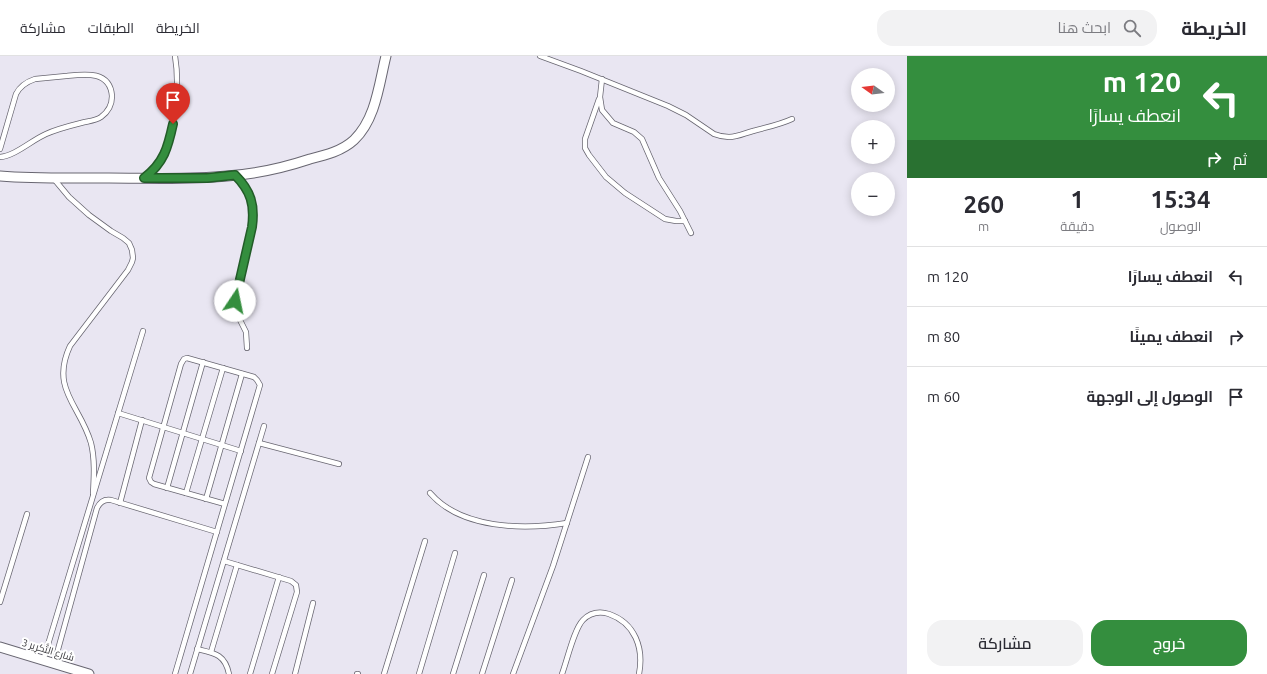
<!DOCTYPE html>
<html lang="ar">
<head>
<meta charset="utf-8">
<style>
  :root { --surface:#fff; --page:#f2f2f3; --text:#2b2b33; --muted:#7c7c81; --line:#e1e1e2; --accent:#348e3e }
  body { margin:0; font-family:Ubuntu,Cairo,sans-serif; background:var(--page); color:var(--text); direction:rtl; height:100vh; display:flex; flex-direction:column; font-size:15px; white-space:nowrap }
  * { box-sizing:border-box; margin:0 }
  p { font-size:13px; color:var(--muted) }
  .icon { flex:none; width:22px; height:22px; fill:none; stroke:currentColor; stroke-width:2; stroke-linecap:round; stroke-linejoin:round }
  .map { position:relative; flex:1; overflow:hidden; direction:ltr }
  .drawer { display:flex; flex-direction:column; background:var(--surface); width:360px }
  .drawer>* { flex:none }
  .hud { background:#348e3e; color:#fff; overflow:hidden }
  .needle { width:26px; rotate:284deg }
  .buttons { position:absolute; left:851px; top:12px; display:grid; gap:8px }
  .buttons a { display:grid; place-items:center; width:44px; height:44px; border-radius:50%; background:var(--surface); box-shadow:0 2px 10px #0003; font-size:20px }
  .pin { position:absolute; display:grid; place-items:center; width:34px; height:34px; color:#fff; margin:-41px -17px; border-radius:50% 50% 50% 0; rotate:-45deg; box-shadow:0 0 4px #0007 }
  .pin .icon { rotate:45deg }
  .me { position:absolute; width:44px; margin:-22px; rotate:11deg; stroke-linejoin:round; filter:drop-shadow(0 0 3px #0008) }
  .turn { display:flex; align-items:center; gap:14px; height:84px; padding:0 20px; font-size:18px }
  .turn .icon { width:52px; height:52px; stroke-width:2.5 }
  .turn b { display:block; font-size:28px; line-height:34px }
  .then { display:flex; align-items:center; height:38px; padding:0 20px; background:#0003; gap:8px; font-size:15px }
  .eta { display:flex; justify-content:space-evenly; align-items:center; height:68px; text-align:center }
  .eta b { font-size:24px; font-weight:600; line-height:28px }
  .action { display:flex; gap:8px; margin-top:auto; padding:8px 20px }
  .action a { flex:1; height:46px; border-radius:16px; background:var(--accent); color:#fff; font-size:16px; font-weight:600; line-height:46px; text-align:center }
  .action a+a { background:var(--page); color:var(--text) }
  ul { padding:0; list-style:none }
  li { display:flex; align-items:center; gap:12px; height:60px; padding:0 20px; border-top:1px solid var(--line) }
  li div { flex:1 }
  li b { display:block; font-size:15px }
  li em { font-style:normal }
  header { display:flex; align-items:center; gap:24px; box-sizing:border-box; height:56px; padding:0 20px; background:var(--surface); border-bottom:1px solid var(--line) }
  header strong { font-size:19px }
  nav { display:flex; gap:22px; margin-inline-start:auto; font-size:14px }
  .search { width:280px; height:36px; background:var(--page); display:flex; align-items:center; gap:10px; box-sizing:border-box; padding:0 14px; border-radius:16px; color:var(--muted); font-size:15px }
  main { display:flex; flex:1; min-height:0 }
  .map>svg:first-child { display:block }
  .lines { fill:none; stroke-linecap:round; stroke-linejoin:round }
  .lane-casing { stroke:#686671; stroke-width:6 }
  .street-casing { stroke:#686671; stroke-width:11 }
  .lane { stroke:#fff; stroke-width:4.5 }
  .street { stroke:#fff; stroke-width:9 }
  .route-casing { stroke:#225c28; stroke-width:10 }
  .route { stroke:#348e3e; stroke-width:7 }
  .labels { text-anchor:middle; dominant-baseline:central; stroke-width:4; stroke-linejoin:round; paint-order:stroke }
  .street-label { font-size:10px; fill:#37363a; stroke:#fff }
</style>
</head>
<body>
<header>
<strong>الخريطة</strong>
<div class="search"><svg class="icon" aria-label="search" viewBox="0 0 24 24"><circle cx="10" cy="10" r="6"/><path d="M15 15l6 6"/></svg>ابحث هنا</div>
<nav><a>الخريطة</a><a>الطبقات</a><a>مشاركة</a></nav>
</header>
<main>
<section class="drawer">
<div class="hud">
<div class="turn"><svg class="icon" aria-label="left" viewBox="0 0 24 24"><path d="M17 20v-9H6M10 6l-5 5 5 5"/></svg><div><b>120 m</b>انعطف يسارًا</div></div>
<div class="then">ثم<svg class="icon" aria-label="right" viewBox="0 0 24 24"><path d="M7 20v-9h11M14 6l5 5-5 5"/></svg></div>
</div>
<div class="eta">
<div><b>15:34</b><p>الوصول</p></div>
<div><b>1</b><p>دقيقة</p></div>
<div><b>260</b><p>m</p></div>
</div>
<ul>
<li><svg class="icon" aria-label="left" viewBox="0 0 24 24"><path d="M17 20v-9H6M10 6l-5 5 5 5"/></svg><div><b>انعطف يسارًا</b></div><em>120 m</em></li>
<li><svg class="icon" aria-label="right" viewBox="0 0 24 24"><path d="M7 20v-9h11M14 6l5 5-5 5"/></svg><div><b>انعطف يمينًا</b></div><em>80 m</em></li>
<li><svg class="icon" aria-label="arrive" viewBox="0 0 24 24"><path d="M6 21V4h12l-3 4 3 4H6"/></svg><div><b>الوصول إلى الوجهة</b></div><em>60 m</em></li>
</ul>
<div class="action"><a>خروج</a><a>مشاركة</a></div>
</section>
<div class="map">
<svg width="907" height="618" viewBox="0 0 907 618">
  <rect width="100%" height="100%" fill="#e9e6f2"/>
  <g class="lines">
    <g class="lane-casing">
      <g id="lane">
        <path d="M 540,0 L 581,15 L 668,50 L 686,59 L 714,78 C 719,80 724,81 729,81 C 738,81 745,77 753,75 C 767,71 779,69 792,63"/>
        <polyline points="602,23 600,41 602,54 613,67 634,76 642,83 659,122 680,155 691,177"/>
        <polyline points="599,43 585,83 585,92 589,99 606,121 625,137 665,163 676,165 685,165"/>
        <path d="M 0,93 L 16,38 C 20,30 26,26 35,23 C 45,22 55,21 66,20 C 84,18 110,14 112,40 C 112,48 108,56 101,61 C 95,65 88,65 81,67 C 69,70 57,73 46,78 C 32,84 15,100 0,101"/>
        <polyline points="235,119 245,131 252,144 253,152 252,171 239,223 235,245 236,256 246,276 247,292"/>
        <path d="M 145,121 C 152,116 157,110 162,103 C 168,93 170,82 172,71 C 177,47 179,24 175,0"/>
        <path d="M 54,123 L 69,141 L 89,159 L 111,175 L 123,182 L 129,187 L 132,194 L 133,202 L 132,206 L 128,214 L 70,290 C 50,333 80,349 91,387 C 95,403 94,421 93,438"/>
        <polyline points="118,357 241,395"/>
        <polyline points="259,387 339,408"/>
        <polyline points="167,432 203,306"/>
        <polyline points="186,437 223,312"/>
        <path d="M 430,437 C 461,473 523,474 567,467"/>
        <polyline points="206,443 242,318"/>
        <polyline points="120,447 142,364"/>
        <polyline points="224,505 291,525 296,529 297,536 272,618"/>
        <polyline points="0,546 27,458"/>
        <path d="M 197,593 C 214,597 225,598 229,618"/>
        <polyline points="211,596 237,509"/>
        <polyline points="43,605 143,275"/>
        <path d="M 54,608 L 97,452 C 100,446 105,443 111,444 L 217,476"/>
        <polyline points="175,618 260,329 257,324 254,321 187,302 184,303 181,308 149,422 151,426 154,428 225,448"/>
        <polyline points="190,618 264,370"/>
        <polyline points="250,618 279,521"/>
        <polyline points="295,618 313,547"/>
        <polyline points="357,618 358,618"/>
        <polyline points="384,618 425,485"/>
        <polyline points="419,618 455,497"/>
        <polyline points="453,618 484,519"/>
        <polyline points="482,618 512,524"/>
        <polyline points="513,618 553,510 588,401"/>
        <path d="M 562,618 C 567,605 574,573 583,564 C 590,557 599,555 609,558 C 635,567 644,592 639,618"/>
      </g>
    </g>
    <g class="street-casing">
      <g id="street">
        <path d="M 0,120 C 36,123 73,122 109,122 C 148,122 188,124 227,120 C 256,118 283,112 310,103 C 326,99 342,95 354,84 C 376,63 379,28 386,0"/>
        <polyline points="0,591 89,618"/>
      </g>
    </g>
    <use href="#lane" class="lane"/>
    <use href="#street" class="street"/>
  </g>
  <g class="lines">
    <g class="route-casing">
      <path id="route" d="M 173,68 C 168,91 164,107 144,122 L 207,122 L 235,119 C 251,135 255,149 252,171 L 235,245"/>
    </g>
    <use href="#route" class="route"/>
  </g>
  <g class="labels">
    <g class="street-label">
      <text transform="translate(48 594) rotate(17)">شارع التَّكرِير 3</text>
    </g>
  </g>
</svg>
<div class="buttons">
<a><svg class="needle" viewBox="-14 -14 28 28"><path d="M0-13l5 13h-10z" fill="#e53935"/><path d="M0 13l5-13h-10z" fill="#7c7c81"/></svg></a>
<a>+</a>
<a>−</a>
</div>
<div class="pin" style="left:173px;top:68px;background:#d93025"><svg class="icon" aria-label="arrive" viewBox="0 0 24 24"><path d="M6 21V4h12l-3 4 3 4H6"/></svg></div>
<svg class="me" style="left:235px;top:245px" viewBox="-20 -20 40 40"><circle r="19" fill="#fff"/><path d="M0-13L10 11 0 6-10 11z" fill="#348e3e"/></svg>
</div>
</main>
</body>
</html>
